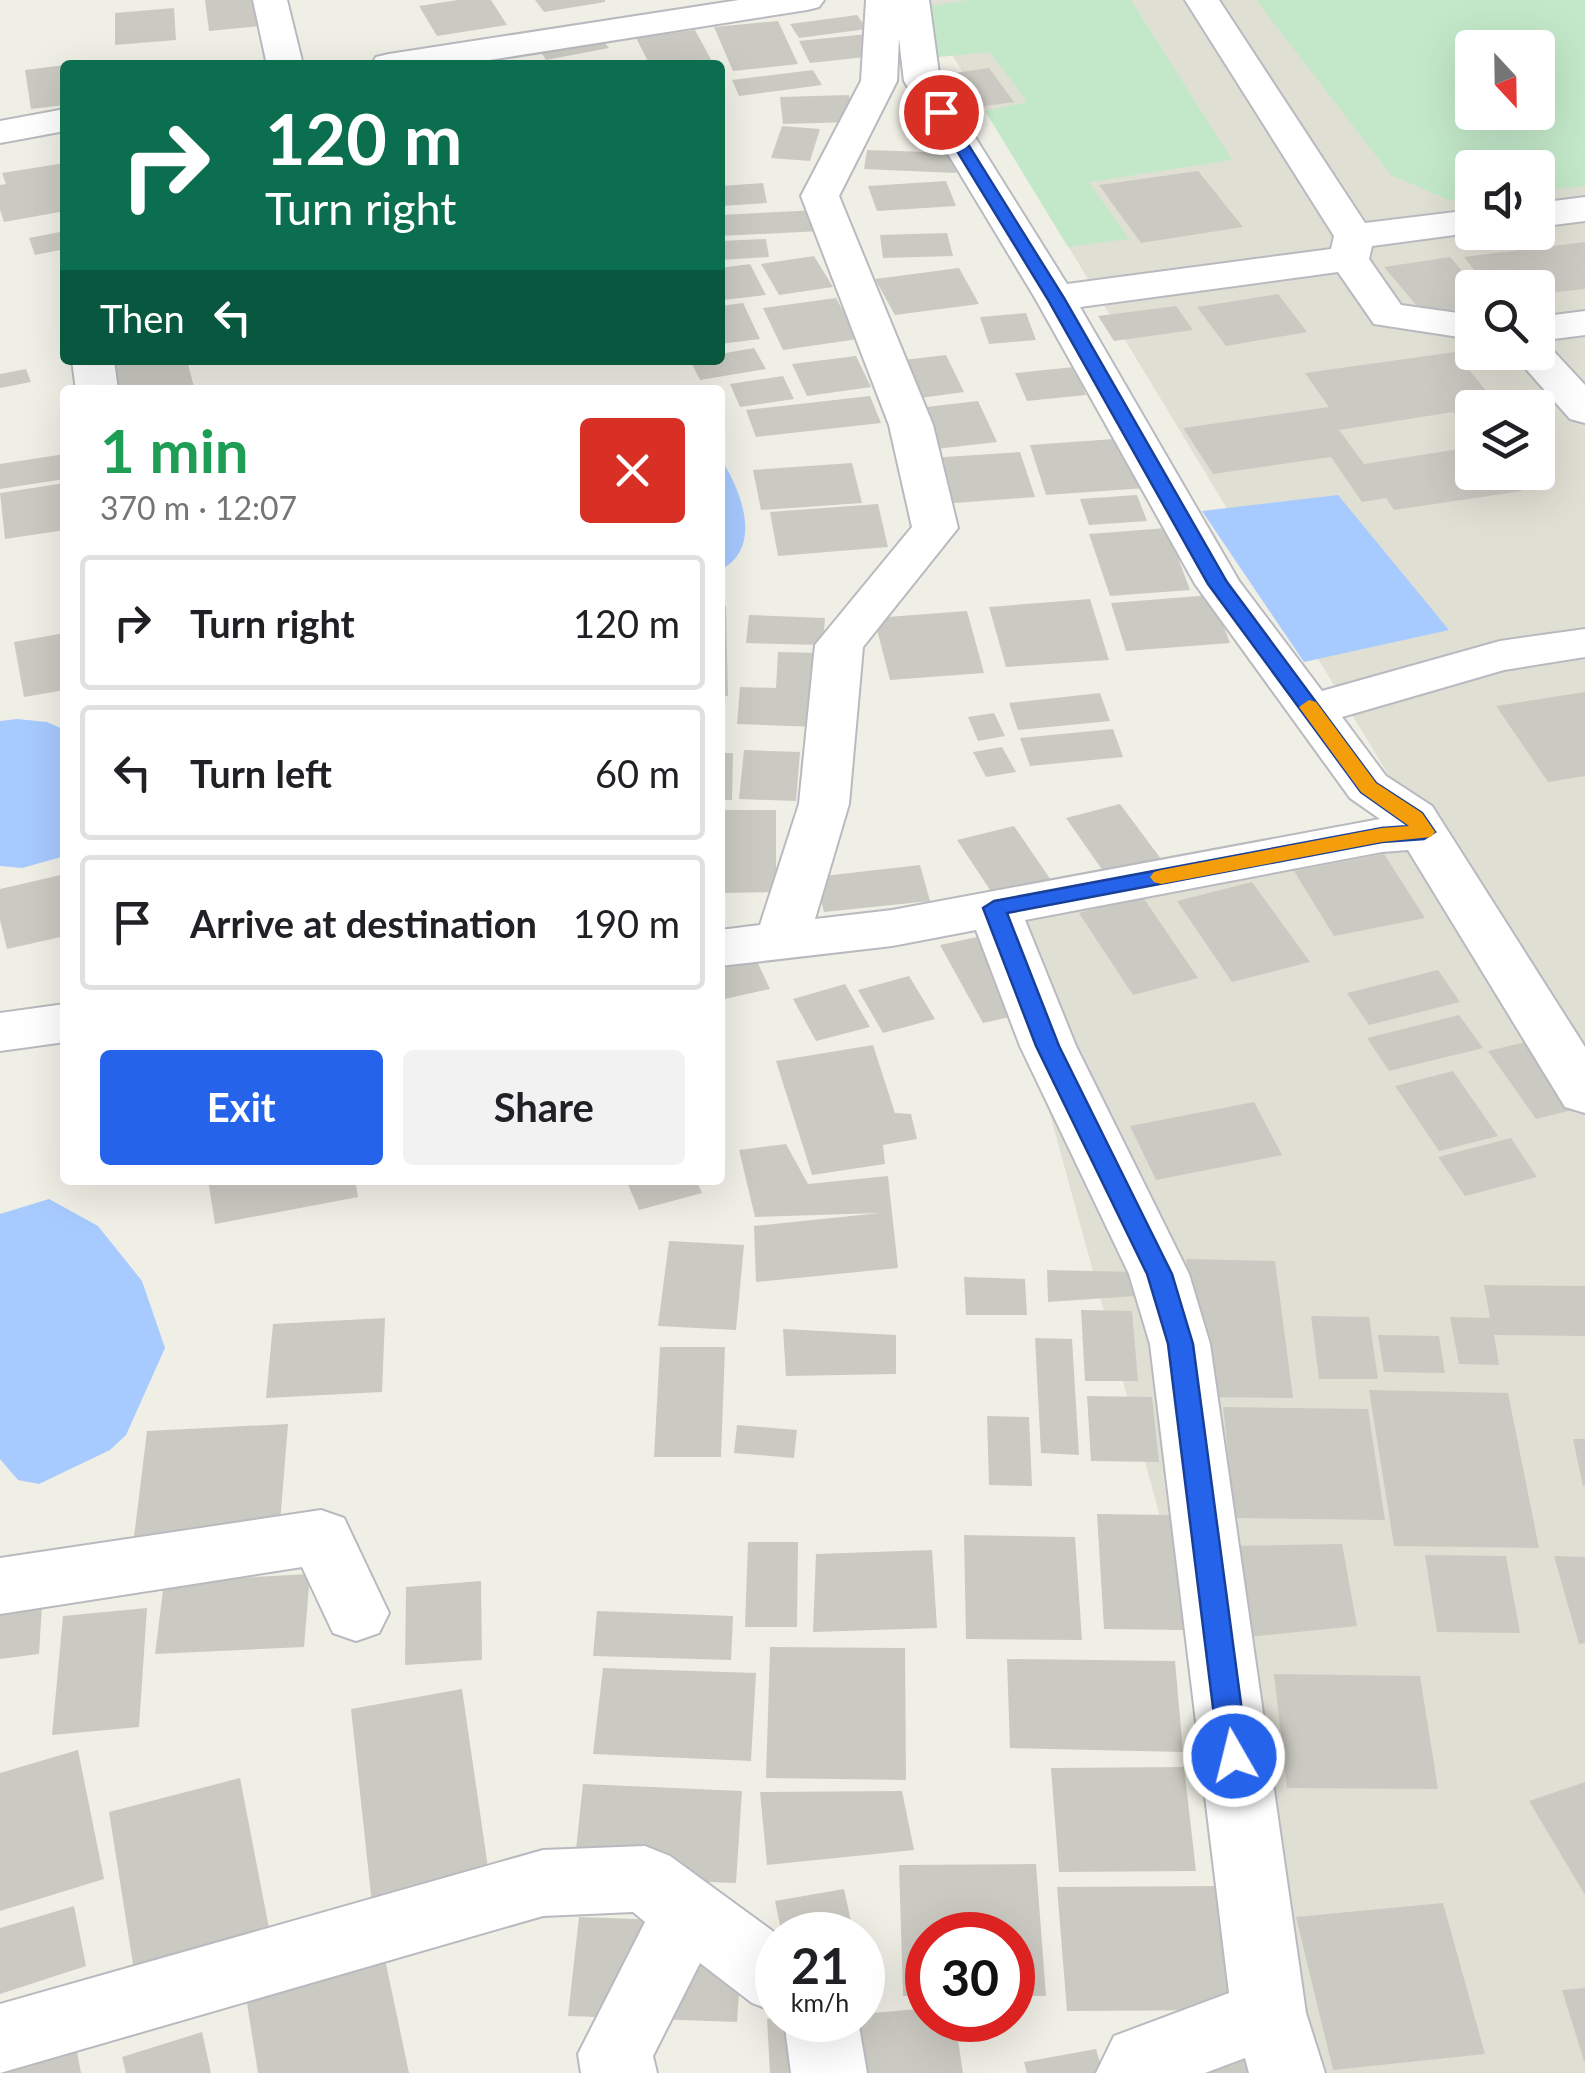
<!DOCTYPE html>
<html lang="en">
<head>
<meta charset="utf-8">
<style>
  :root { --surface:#fff; --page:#f2f2f2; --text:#202124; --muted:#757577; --line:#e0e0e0; --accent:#2563eb }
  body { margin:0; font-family:Lato,sans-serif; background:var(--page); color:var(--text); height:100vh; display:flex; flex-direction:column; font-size:38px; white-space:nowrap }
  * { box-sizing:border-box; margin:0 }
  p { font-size:32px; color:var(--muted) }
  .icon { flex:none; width:55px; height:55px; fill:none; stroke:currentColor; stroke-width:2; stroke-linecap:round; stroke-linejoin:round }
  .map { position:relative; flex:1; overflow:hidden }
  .sheet { position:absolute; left:60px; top:385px; width:665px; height:800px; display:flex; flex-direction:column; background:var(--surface); border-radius:10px; box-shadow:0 10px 40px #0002 }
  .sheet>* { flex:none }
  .guide { position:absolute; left:60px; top:60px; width:665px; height:305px; border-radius:10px; box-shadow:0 10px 40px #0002; background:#0b6e4f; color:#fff; overflow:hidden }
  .needle { width:65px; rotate:158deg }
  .controls { position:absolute; left:1455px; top:30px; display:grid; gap:20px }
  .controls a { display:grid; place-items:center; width:100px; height:100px; border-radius:10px; background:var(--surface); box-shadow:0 10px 40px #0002; font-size:50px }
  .speed { position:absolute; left:755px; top:1912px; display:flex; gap:20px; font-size:50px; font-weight:700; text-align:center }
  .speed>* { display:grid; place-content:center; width:130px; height:130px; border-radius:50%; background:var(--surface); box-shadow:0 10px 40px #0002; line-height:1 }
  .speed small { font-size:25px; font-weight:400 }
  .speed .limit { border:15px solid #d22; background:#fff; color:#111 }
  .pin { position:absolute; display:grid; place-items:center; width:85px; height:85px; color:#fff; margin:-42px; border:5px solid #fff; border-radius:50%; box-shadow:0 2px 10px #0007 }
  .me { position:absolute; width:110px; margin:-55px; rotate:352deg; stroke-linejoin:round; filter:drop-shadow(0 0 8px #0008) }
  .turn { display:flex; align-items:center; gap:35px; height:210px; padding:0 40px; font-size:45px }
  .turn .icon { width:130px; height:130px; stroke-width:2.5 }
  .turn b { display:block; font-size:70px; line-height:85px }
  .then { display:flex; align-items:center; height:95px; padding:0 40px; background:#0003; gap:20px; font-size:38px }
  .round { display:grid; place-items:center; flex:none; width:105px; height:105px; border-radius:10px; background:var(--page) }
  .headline { display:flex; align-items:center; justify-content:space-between; height:170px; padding:0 40px }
  h1 { font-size:60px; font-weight:700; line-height:75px; color:#1e9e55 }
  .primary-button { display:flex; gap:20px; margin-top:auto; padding:20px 40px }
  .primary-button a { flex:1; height:115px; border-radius:10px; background:var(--accent); color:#fff; font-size:40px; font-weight:700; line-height:115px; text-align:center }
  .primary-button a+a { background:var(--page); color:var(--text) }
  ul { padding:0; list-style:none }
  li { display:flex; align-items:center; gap:30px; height:135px; margin:0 20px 15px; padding:0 20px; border:5px solid var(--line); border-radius:10px }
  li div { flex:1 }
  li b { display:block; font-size:38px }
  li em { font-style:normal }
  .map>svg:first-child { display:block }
  .education { fill:#e0dfd4; fill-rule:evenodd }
  .green { fill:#c3e8c9; fill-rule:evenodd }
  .water { fill:#a7caff }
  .building { fill:#cbcac2 }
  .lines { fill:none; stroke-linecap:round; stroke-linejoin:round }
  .minor-casing { stroke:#b8bac0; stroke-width:4 }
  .minor { fill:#fff; fill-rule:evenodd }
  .route { fill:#2563eb; stroke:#184099; stroke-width:2.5 }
  .slow { fill:#f59e0b }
</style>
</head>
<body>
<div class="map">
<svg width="1585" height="2073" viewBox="0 0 1585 2073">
  <rect width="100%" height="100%" fill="#f0efe6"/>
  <path class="education" d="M 919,0 L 1585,0 L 1585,2073 L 1312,2073 L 994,909 L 1423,832 ZM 1472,48 L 1538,48 L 1538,112 L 1472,112 ZM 1472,168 L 1538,168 L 1538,232 L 1472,232 ZM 1472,288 L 1538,288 L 1538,352 L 1472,352 ZM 1472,408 L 1538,408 L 1538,472 L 1472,472 Z"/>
  <g class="green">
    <polygon points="968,0 1131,0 1232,160 1089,182 1129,239 1068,247 985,111 1027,102 990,52 929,58 929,6"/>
    <path d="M 1256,0 L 1585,0 L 1585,186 L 1538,191 L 1538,168 L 1472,168 L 1472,198 L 1451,201 L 1391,175 ZM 1472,48 L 1538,48 L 1538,112 L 1472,112 Z"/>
  </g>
  <g class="water">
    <path d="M 720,458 C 740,487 765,548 720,570 Z"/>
    <polygon points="1338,495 1449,630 1304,662 1202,511"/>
    <polygon points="17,719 47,722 65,730 65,856 22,868 0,866 0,721"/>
    <polygon points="49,1199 98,1226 142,1281 165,1348 126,1435 110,1450 39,1484 18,1480 0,1459 0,1214"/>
  </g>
  <g class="building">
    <polygon points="205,0 256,0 260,26 209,31"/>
    <polygon points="458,0 491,0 507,25 437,36 419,6"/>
    <polygon points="535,0 605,0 605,2 544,12"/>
    <polygon points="174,8 176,40 115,45 115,13"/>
    <polygon points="857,15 867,29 799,38 790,24"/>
    <polygon points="778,21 798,64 733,71 714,27"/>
    <polygon points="695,30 714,65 650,65 636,38"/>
    <polygon points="867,34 866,57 810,63 799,41"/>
    <polygon points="600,37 609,48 546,60 538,48"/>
    <polygon points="65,65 65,105 31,109 25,70"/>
    <polygon points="989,68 1014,102 957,110 933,76"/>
    <polygon points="813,70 822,85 739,96 732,80"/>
    <polygon points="849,95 854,122 783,124 780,97"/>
    <polygon points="782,126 820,129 810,161 771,158"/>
    <polygon points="867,150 957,153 956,173 864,169"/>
    <polygon points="65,163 65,211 4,222 0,210 0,185 6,184 2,173"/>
    <polygon points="1198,171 1243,227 1141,243 1099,185"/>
    <polygon points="946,181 956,206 877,211 868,186"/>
    <polygon points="763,183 767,203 721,206 720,186"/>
    <polygon points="818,210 822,231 720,236 720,215"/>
    <polygon points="65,231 65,249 35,255 29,238"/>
    <polygon points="947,233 953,256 883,258 880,235"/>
    <polygon points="766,239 769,257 720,260 720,241"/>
    <polygon points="1585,242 1585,289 1538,294 1538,288 1488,288 1464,257"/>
    <polygon points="814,256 833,287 779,295 761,264"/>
    <polygon points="1450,257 1477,288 1472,288 1472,312 1428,319 1384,267"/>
    <polygon points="750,264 766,295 723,300 720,268"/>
    <polygon points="959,268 979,304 895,315 875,279"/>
    <polygon points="1278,294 1307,332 1226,346 1197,307"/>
    <polygon points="836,298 858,339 783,350 763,308"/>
    <polygon points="743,303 760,339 720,344 720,306"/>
    <polygon points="1176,306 1193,330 1114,341 1098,316"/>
    <polygon points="1026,313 1036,340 989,344 980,317"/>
    <polygon points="754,348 766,369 700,380 690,360 720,360 720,354"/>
    <polygon points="1455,352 1498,406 1472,408 1472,436 1453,412 1339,430 1364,464 1472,447 1472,472 1538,472 1538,456 1552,475 1514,481 1522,491 1394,510 1386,498 1362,502 1331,457 1213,474 1183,428 1329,407 1305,373"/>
    <polygon points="946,355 964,392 913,399 895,361"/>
    <polygon points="856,356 871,387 807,396 792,364"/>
    <polygon points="110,360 187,360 194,387 116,390"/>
    <polygon points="1074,367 1086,395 1027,401 1015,373"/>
    <polygon points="26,369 31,382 0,388 0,374"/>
    <polygon points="783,376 794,399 740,407 730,384"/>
    <polygon points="870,396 881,423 756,437 746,410"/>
    <polygon points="978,401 997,442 927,450 909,409"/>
    <polygon points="1128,438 1147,488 1046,495 1030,445"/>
    <polygon points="1020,452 1035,497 941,504 929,458"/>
    <polygon points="65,454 65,479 0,489 0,464"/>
    <polygon points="852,463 862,503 761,510 753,470"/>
    <polygon points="65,483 65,530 5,539 0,493"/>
    <polygon points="1137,495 1147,521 1089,525 1080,499"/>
    <polygon points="878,504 888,547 778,556 770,512"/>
    <polygon points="1167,528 1190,590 1110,596 1089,534"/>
    <polygon points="1212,595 1230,643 1126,651 1111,603"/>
    <polygon points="1090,599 1109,660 1006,667 989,607"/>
    <polygon points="720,606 726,606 728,696 720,697"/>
    <polygon points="967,611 984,673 890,680 874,618"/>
    <polygon points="749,615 825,618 823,645 746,643"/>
    <polygon points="65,633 65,690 24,697 14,642"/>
    <polygon points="778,652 823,653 817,727 737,724 740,687 776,688"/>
    <polygon points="1585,692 1585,776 1548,782 1496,706"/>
    <polygon points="1100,693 1110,721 1018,730 1009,703"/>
    <polygon points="994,713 1005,736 978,741 968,717"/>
    <polygon points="1113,729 1123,757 1030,766 1020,738"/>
    <polygon points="1002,747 1016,772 986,777 973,752"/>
    <polygon points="744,750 800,752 796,801 739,799"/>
    <polygon points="720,753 733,753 732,800 720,800"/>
    <polygon points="1120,804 1164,863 1108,878 1066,818"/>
    <polygon points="720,810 776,810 776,892 720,893"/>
    <polygon points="1014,826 1053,883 996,899 957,840"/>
    <polygon points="1384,854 1425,918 1334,936 1294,871"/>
    <polygon points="920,865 930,901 824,912 815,877"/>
    <polygon points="65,874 65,936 7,949 0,920 0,889"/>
    <polygon points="1252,882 1310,962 1232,982 1177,901"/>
    <polygon points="1142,896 1198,978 1133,995 1079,913"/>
    <polygon points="986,935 1028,1013 983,1023 940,945"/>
    <polygon points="752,951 770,989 720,1000 720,959"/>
    <polygon points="1438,970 1460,1002 1369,1025 1347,993"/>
    <polygon points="909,976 935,1019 883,1033 858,990"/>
    <polygon points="845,984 870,1027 816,1041 793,999"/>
    <polygon points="1459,1015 1483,1048 1389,1071 1367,1038"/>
    <polygon points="1526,1042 1576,1109 1536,1119 1488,1051"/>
    <polygon points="873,1045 895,1113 911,1114 917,1139 883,1145 885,1164 812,1175 776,1061"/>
    <polygon points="1453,1071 1498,1136 1439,1151 1395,1086"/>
    <polygon points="1254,1102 1282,1155 1156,1180 1130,1126"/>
    <polygon points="1511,1138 1537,1177 1465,1196 1438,1157"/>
    <polygon points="786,1144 808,1184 888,1176 898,1268 756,1282 754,1226 880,1213 755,1217 739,1150"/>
    <polygon points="208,1180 355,1180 358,1197 215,1224"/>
    <polygon points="626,1180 696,1180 702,1193 639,1210"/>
    <polygon points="669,1241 744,1245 736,1330 658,1326"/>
    <polygon points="1186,1259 1275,1261 1293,1398 1200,1397"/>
    <polygon points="1047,1270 1137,1272 1136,1296 1048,1302"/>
    <polygon points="964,1277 1025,1279 1027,1315 966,1315"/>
    <polygon points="1484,1285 1585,1286 1585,1336 1494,1335 1499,1365 1459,1364 1450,1317 1490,1318"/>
    <polygon points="1081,1310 1132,1311 1138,1381 1085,1381"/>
    <polygon points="1311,1316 1369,1317 1378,1379 1319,1379"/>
    <polygon points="385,1318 382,1392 266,1398 273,1324"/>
    <polygon points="783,1329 896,1335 896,1374 786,1376"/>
    <polygon points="1378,1335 1439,1336 1445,1373 1384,1372"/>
    <polygon points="1035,1338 1072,1339 1079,1455 1041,1453"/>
    <polygon points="660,1347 725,1347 721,1457 654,1457"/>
    <polygon points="1369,1390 1508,1393 1539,1548 1394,1546"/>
    <polygon points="1087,1396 1152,1397 1159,1462 1091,1461"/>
    <polygon points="1223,1407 1368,1409 1385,1520 1235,1518"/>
    <polygon points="987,1416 1029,1417 1032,1486 989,1485"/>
    <polygon points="288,1424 277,1561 130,1570 147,1431"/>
    <polygon points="737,1425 797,1430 794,1458 734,1453"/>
    <polygon points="1573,1439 1585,1439 1585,1485 1583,1486"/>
    <polygon points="1097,1514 1173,1515 1184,1630 1104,1629"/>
    <polygon points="964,1535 1075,1537 1082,1640 966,1639"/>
    <polygon points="748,1542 798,1542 797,1627 745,1627"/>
    <polygon points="1342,1544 1357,1626 1237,1638 1226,1546"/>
    <polygon points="932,1550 937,1628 813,1632 816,1554"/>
    <polygon points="45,1555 39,1654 0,1659 0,1560"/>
    <polygon points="1425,1555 1506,1556 1520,1633 1437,1632"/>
    <polygon points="1554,1556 1585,1557 1585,1643 1579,1644"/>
    <polygon points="310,1574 304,1647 155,1654 164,1582"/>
    <polygon points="481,1581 482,1660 405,1665 406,1587"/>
    <polygon points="147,1608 139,1727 52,1735 63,1616"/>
    <polygon points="597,1611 733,1616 731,1660 593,1656"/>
    <polygon points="770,1647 905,1648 906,1780 766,1778"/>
    <polygon points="1007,1659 1175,1661 1183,1752 1010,1748"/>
    <polygon points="603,1668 756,1673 751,1761 593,1754"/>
    <polygon points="1274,1674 1420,1676 1438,1789 1287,1788"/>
    <polygon points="462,1689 494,1909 375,1932 351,1709"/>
    <polygon points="78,1750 104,1879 0,1911 0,1773"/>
    <polygon points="1184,1767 1196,1871 1059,1872 1051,1768"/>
    <polygon points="240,1778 278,1975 141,2015 109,1812"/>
    <polygon points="1585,1782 1585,1895 1529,1801"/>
    <polygon points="583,1784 742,1791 736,1883 573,1877"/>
    <polygon points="902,1791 914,1850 767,1865 760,1792"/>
    <polygon points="1036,1864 1046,1996 1012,1996 1012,1935 928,1935 928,1996 903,1996 899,1865"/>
    <polygon points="1224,1886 1240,2010 1067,2011 1057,1887"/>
    <polygon points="844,1889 854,1935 782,1935 775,1901"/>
    <polygon points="1443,1903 1485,2054 1333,2070 1296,1917"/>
    <polygon points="74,1906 86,1966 0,1994 0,1928"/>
    <polygon points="579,1917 744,1923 737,2022 568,2016"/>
    <polygon points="385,1959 409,2073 258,2073 246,1997"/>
    <polygon points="1585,1988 1585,2061 1584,2061 1562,1990"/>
    <polygon points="928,2008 928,2020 955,2020 963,2073 856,2073 850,2020 862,2020 862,2014"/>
    <polygon points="778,2017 822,2020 833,2073 770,2073 767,2019"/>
    <polygon points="202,2032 211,2073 126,2073 122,2057"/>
    <polygon points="76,2046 81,2073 8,2073 7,2068"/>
    <polygon points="1096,2049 1103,2073 1027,2073 1024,2062"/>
    <polygon points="1245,2056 1254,2073 1202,2073"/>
  </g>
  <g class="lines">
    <g class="minor-casing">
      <g id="minor">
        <polygon points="253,0 287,0 303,65 267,65"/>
        <polygon points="739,0 824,0 819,7 807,10 458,65 371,65 376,57 389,54"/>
        <path d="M 866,0 L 929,0 L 940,81 L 1067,284 L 1331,249 L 1334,236 L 1185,0 L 1219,0 L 1365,223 L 1472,210 L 1472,232 L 1477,232 L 1372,246 L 1369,259 L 1401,305 L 1472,315 L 1472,339 L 1374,324 L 1338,272 L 1080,307 L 1239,581 L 1322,691 L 1500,641 L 1585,629 L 1585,657 L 1504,670 L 1342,717 L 1386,776 L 1432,806 L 1585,1047 L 1585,1113 L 1565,1107 L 1408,850 L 1382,852 L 1025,920 L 1076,1046 L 1189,1274 L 1210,1344 L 1306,2013 L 1325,2073 L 1249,2073 L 1245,2058 L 1205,2073 L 1096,2073 L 1114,2036 L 1229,1993 L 1150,1344 L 1129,1274 L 1020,1046 L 976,930 L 892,946 L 720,966 L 720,930 L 760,925 L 799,804 L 815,645 L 912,527 L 889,425 L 801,196 L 861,81 ZM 899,38 L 904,81 L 1035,298 L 1195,584 L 1350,798 L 1380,819 L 892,910 L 815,919 L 849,804 L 863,647 L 958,528 L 933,425 L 839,196 L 897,81 Z"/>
        <polygon points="65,109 65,131 0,143 0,121"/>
        <polygon points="1585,197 1585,221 1538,227 1538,203"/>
        <polygon points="1585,311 1585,335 1538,341 1546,343 1585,385 1585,423 1570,419 1511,352 1538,352 1538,317"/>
        <polygon points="72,360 114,360 118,390 76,390"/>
        <polygon points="65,1004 65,1042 0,1051 0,1013"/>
        <polygon points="321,1510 344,1518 389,1613 379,1633 356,1641 333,1633 302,1567 0,1614 0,1558"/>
        <polygon points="645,1846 670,1856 778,1935 778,2013 752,2003 700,1963 653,2056 657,2073 581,2073 578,2054 645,1922 633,1912 543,1916 0,2073 0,2004 543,1850"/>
        <polygon points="784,2020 858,2020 867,2073 791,2073"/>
      </g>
    </g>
    <use href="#minor" class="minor"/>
  </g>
  <polygon class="route" points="941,107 948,112 1064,298 1227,582 1376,783 1422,813 1435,832 1424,839 1382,842 1007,913 1059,1046 1172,1274 1193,1344 1248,1756 1244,1765 1234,1769 1224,1765 1219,1756 1168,1344 1147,1274 1036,1046 983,908 994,901 1382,828 1409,826 1361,792 1208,584 1047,298 933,112"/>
  <polygon class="slow" points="1309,700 1316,702 1376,783 1422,813 1435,832 1431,837 1382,842 1161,884 1154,882 1150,877 1154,872 1161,870 1382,828 1409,826 1361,792 1299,707"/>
</svg>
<div class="controls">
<a><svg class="needle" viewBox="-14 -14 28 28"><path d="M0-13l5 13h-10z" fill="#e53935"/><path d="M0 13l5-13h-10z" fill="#757577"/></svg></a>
<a><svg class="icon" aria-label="sound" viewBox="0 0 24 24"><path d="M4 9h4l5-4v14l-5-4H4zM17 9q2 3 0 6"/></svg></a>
<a><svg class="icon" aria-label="search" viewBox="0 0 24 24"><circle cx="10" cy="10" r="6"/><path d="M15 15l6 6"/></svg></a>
<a><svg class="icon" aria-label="layers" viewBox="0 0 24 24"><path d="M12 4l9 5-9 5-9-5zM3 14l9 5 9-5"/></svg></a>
</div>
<div class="speed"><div>21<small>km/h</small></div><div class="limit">30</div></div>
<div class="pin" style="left:941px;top:112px;background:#d93025"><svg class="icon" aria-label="arrive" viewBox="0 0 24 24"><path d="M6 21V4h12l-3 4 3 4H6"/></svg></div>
<svg class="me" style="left:1234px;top:1756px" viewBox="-20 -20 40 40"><circle r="17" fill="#2563eb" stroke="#fff" stroke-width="3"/><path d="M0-11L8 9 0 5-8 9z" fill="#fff"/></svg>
<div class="guide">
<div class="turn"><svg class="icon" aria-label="right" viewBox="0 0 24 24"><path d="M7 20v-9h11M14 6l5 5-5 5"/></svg><div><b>120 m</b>Turn right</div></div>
<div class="then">Then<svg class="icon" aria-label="left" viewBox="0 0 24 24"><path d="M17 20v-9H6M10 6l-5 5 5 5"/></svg></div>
</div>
<section class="sheet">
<div class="headline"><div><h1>1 min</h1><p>370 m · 12:07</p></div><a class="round" style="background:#d93025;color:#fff"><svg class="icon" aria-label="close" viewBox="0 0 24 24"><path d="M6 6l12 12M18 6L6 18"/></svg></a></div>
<ul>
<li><svg class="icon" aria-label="right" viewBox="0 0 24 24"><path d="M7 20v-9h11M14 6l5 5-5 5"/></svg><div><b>Turn right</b></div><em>120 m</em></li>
<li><svg class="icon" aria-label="left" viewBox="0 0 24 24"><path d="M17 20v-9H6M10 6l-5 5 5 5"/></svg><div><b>Turn left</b></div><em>60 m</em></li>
<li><svg class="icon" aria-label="arrive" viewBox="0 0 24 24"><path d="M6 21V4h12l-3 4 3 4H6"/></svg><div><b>Arrive at destination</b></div><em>190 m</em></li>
</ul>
<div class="primary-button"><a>Exit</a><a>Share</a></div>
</section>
</div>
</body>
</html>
